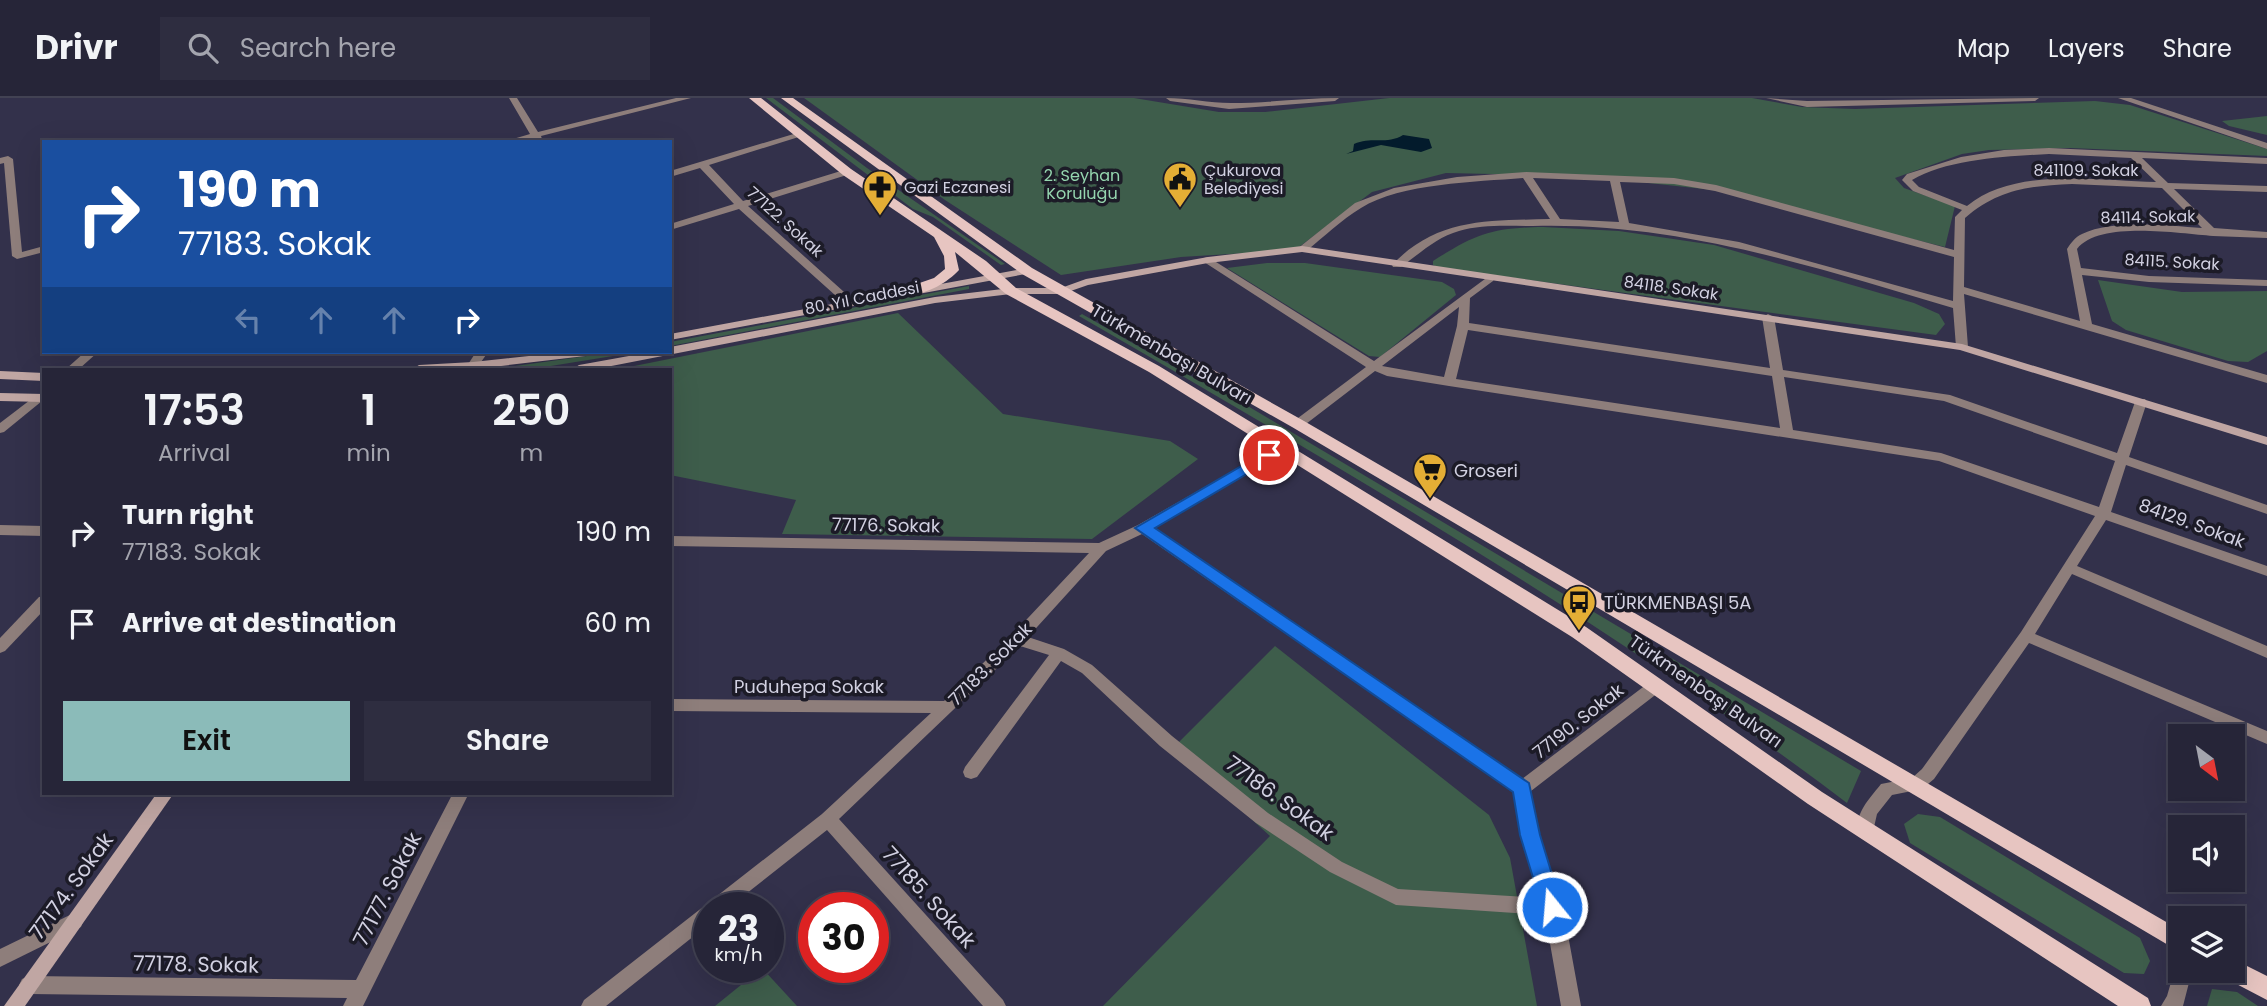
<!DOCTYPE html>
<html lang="en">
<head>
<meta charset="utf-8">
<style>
  :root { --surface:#262538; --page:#2e2d40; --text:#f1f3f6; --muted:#a4a5ae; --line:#424253; --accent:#8bbbb9 }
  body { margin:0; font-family:Poppins,sans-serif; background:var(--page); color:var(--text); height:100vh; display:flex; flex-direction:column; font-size:26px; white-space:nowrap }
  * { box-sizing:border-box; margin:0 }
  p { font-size:23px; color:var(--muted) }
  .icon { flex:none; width:38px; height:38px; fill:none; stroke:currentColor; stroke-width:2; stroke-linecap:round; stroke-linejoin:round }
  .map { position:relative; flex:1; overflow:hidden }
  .sheet { position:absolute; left:42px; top:270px; width:630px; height:427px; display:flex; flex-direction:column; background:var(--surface); border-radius:0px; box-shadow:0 7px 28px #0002,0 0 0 2px var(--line) }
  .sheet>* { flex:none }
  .top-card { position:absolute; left:42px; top:42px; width:630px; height:214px; border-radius:0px; box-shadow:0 7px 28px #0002,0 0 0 2px var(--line); background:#1a4fa0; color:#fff; overflow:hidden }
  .needle { width:46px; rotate:148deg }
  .buttons { position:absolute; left:2168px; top:626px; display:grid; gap:14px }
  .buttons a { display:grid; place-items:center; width:77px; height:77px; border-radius:0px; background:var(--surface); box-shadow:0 7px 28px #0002,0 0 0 2px var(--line); font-size:35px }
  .speed { position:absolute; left:693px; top:794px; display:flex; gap:14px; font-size:35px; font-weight:700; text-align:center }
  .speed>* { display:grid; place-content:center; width:91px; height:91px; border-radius:50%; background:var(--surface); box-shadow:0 7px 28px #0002,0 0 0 2px var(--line); line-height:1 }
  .speed small { font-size:18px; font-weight:400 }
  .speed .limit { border:10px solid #d22; background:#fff; color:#111 }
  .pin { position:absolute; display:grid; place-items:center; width:60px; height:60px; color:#fff; margin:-30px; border:4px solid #fff; border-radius:50%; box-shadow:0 2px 7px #0007 }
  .me { position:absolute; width:77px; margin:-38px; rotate:343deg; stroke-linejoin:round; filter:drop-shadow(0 0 5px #0008) }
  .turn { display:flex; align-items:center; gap:24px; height:147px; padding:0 21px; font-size:32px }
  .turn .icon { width:91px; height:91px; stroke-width:2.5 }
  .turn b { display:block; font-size:49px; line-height:60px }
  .lanes { display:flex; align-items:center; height:66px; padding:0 21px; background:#0003; justify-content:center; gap:35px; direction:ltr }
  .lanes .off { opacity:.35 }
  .eta { display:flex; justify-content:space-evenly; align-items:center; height:119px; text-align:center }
  .eta b { font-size:42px; font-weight:600; line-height:49px }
  .action { display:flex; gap:14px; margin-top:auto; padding:14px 21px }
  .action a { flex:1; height:80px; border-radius:0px; background:var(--accent); color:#111; font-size:28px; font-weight:600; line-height:80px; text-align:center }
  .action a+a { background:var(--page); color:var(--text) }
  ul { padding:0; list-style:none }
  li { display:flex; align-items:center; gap:21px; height:91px; padding:0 21px }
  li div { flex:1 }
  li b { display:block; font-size:26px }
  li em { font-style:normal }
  header { display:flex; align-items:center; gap:42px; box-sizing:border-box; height:98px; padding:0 35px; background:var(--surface); border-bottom:2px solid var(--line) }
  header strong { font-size:33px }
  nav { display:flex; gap:38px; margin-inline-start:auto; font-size:24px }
  .search { width:490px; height:63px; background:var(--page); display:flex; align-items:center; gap:18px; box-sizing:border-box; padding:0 24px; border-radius:0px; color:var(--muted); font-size:26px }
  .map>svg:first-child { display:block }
  .green { fill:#3e5d4b }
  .water { fill:#031b2c }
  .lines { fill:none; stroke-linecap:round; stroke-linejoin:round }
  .street { fill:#8e7e7b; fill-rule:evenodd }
  .secondary { fill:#c0a6a3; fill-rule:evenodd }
  .primary { fill:#e7c5c1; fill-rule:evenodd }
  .route { fill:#1a73e8; stroke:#114b97; stroke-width:2 }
  .labels { text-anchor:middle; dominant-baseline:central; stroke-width:7; stroke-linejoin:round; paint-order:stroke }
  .far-poi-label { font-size:16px; fill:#d2d1e2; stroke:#1c1b27; text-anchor:start }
  .far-street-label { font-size:16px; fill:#d2d1e2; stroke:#1c1b27 }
  .far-park-label { font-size:16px; fill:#95d6af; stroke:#1c1b27 }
  .street-label { font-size:18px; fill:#d2d1e2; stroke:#1c1b27 }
  .poi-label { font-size:18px; fill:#d2d1e2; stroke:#1c1b27; text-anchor:start }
  .near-street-label { font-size:21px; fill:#d2d1e2; stroke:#1c1b27 }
</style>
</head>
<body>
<header>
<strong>Drivr</strong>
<div class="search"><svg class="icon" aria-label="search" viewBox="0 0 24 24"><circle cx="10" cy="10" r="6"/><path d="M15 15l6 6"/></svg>Search here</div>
<nav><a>Map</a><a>Layers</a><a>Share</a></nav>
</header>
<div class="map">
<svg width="2267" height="908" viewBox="0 0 2267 908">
  <rect width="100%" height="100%" fill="#33314b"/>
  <g class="green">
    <polygon points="766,0 773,0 867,70 1005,166 1001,167 933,119 913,111"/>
    <polygon points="804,0 1134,0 1219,14 1265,14 1389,0 1752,0 1802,9 1855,11 2095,3 2130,7 2267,51 2267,58 2070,50 1989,52 1962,56 1895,80 1904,90 1955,108 1945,149 1713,92 1584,78 1446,75 1372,94 1295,152 1181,159 1061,177 945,102"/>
    <polygon points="2267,18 2267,37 2229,28 2222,23"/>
    <path d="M 1543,129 L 1619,133 L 1714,147 L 1914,205 L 1939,216 L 1945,226 L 1936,237 L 1440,170 L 1433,167 L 1433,163 C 1477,135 1492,130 1543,129 Z"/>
    <polygon points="1267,165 1305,165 1442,184 1454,191 1456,197 1380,259 1369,258 1227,170"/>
    <polygon points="2098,182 2182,194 2267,193 2267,253 2248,264 2228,263 2126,232 2112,223"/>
    <polygon points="969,188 969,191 670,248 670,244"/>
    <polygon points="898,215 1003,316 1170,343 1198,361 1092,441 782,436 796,402 670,377 670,271 619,271"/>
    <path d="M 1082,216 L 1185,275 L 1231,298 L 1861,673 L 1847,705 C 1605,522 1341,370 1079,218 Z"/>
    <polygon points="616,254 638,254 532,271 493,271"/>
    <polygon points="1275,548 1489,717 1510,760 1537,908 1103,908 1270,738 1173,650"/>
    <polygon points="1918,716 1940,719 2140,840 2150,863 2144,876 2124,875 1910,745 1904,726"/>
    <polygon points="762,870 797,908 715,908"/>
    <polygon points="2212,891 2237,894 2258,908 2207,908"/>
  </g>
  <path class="water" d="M 1403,37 L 1429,41 L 1432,50 L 1421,54 L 1381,47 L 1346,56 L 1353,53 L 1354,46 C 1372,38 1387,47 1403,37 Z"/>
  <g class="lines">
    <g class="street">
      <polygon points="509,0 517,0 538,34 676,0 691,0 541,38 543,44 535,44 533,40 519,44 503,44 530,36"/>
      <path d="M 1166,0 C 1188,0 1209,5 1231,5 C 1267,5 1303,0 1339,0 L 1335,3 L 1229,11 L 1170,3 Z"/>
      <polygon points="1766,0 1807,3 2039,0 2035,3 1807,9"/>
      <polygon points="2118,0 2131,0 2267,45 2267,51"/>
      <polygon points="797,35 805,37 709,67 743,103 844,72 850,72 850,76 748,108 853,202 853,206 845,206 739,111 670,132 670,126 734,106 700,70 670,79 670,73"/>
      <path d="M 2049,50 L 2267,60 L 2267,66 L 2142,60 L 2168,85 L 2267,88 L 2267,94 L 2174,91 L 2214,130 L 2267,134 L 2267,140 C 2249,139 2230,139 2213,138 C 2180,136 2100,122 2077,151 L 2081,170 L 2149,178 L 2267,182 L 2267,188 L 2149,184 L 2082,177 L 2092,226 L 2267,277 L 2267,285 L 1964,196 L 1968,249 L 1962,252 L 1956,249 L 1953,210 C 1815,169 1678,124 1533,128 C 1509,128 1482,126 1459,133 C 1437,139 1419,156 1401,169 L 1393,169 L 1392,167 C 1438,119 1489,123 1550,121 L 1523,80 C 1476,84 1401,85 1361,110 C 1341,122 1324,139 1306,153 L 1302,154 L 1297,151 L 1355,105 L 1394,90 L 1457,79 L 1526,74 L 1674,80 L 1716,87 L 1954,152 L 1955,119 L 1962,112 L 1913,93 L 1902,82 L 1907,76 L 1961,59 L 2004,52 ZM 2049,56 L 2131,60 L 2156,84 C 2099,83 2015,68 1967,108 L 1919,89 L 1912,82 C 1947,61 2009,58 2049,56 ZM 1533,80 L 1610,83 L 1619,124 L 1560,121 ZM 1620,84 L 1674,86 L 1715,93 L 1954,159 L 1953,203 L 1739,144 L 1629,125 ZM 2072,86 L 2162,90 L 2202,130 C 2167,128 2114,121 2082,136 C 2075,139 2071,145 2067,151 L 2080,223 L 1964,189 L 1965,120 C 1999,91 2029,88 2072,86 Z"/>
      <polygon points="8,58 13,61 22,154 44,148 44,154 17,161 12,158 4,65 0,66 0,60"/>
      <path d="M 1208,159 L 1374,263 L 1489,178 L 1494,181 L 1493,183 L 1470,200 L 1469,225 L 1770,270 L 1762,219 L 1768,216 L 1774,219 L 1783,272 L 1950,297 L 2117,355 L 2135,304 L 2137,301 L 2145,301 L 2147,304 L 2129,359 L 2267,407 L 2267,416 L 2126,367 L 2111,414 L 2267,468 L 2267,478 L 2106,422 L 2077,468 L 2267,548 L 2267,560 L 2072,476 L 2035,536 L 2267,633 L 2267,646 L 2029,545 L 1934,681 L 1922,691 L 1892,697 L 1877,716 L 1872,738 L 1866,740 L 1860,738 C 1851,719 1870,700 1881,686 L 1912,680 L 1922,671 L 2021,534 L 2095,418 L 1939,363 L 1449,288 L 1387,278 L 1375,273 L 1302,329 L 1294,329 L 1292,326 L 1294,323 L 1366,269 L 1204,164 L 1204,160 ZM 1459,209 L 1457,228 L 1444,279 L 1382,268 ZM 1468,232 L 1772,278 L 1780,330 L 1456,281 ZM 1784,279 L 1944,303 L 2115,363 L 2099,409 L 1941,355 L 1793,332 Z"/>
      <polygon points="85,254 98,254 79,271 66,271"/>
      <polygon points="476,254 488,254 477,270 469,270 467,268"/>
      <polygon points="38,296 44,300 42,303 4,334 0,335 0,325"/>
      <path d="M 1282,345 L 1288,349 L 1287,352 L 1153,430 L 1522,681 L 1651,583 L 1663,583 L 1665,587 L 1663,591 L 1531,693 L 1539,737 L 1566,826 L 1581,908 L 1561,908 L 1545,817 L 1396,807 L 1330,774 L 1256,725 L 1160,648 L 1082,575 L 1061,563 L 977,679 L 971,681 L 965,679 L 963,674 L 965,669 L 1049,557 L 1020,548 L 839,721 L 1003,902 L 1006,908 L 983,908 L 827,732 L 728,810 L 709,810 L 709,826 L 606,908 L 581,908 L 584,902 L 822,716 L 931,615 L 670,613 L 670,601 L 944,603 L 1012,537 L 1089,455 L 670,448 L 670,438 L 1099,445 L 1138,427 ZM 1142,436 L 1514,694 L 1521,737 L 1540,800 L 1398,791 L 1342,764 L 1268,715 L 1172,638 L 1092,567 L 1064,551 L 1028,539 L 1106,453 Z"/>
      <polygon points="0,427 44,428 44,438 0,437"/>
      <polygon points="44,498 44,512 5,553 0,555 0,540 39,499"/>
      <polygon points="453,695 469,695 363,908 343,908 347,900 29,896 22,893 19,887 22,881 29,878 356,882"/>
      <polygon points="74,815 81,817 83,823 81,829 0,869 0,851"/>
      <polygon points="2180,865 2180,873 2192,873 2183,908 2161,908 2167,898 2176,867"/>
    </g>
    <g class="secondary">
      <polygon points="1302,148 1962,246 2267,339 2267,347 1960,252 1302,154 1208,165 1088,187 1062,196 1011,196 935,205 596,271 573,271 579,267 651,254 670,254 670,249 935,199 1011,190 1061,190 1086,181 1208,159"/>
      <polygon points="1027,170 1032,173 1031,175 670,242 670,236"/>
      <polygon points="566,254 600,254 594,257 475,271 413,271 419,267 473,264"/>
      <polygon points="0,273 44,275 44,283 0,281"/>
      <polygon points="0,295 44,296 44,304 0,303"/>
      <polygon points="157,695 174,695 25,908 4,908"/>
    </g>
    <g class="primary">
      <path d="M 749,0 L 761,0 L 851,71 L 986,163 L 1016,190 L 1159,268 L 1586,529 L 1822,694 L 2148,900 L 2151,908 L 2118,908 L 1808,706 L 1572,539 L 1149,274 L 1006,196 L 955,154 L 959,172 C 947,185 923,199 905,196 L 905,190 L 934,180 L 945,171 L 944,158 L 934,139 L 843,77 Z"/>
      <polygon points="781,0 793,0 1032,170 1304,323 2180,832 2180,854 1292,329 1022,176"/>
      <polygon points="2233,861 2267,878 2267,902 2225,880 2222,873 2233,873"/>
    </g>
  </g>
  <polygon class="route" points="1269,352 1274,353 1274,360 1155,430 1529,685 1540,737 1562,809 1559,816 1552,818 1545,816 1542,809 1520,737 1513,694 1135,430"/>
  <defs>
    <g id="civic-pin" transform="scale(1.75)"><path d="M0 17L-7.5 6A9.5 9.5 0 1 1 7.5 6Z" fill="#e4ae35" stroke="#1c1b27"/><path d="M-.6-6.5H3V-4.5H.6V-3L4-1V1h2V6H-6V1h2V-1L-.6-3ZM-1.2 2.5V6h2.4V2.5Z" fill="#111"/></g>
    <g id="pharmacy-pin" transform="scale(1.75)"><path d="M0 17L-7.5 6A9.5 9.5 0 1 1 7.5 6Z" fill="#e4ae35" stroke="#1c1b27"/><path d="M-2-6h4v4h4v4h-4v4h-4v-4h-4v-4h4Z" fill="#111"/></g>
    <g id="supermarket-pin" transform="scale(1.75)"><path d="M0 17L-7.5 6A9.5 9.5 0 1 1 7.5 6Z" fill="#e4ae35" stroke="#1c1b27"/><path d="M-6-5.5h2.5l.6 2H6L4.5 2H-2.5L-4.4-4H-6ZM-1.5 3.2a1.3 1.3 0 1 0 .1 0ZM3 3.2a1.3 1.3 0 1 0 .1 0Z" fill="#111"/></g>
    <g id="bus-pin" transform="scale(1.75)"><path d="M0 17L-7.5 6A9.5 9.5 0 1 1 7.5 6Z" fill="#e4ae35" stroke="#1c1b27"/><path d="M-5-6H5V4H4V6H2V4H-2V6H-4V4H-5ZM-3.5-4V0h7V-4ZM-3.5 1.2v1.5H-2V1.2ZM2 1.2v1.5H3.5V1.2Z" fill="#111"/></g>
  </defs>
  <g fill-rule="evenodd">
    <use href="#civic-pin" x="1180" y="81"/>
    <use href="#pharmacy-pin" x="880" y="89"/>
    <use href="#supermarket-pin" x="1430" y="372"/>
    <use href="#bus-pin" x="1579" y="504"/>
  </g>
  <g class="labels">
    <g class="far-poi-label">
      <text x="1204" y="72">Çukurova<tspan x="1204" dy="18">Belediyesi</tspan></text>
      <text x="904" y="89">Gazi Eczanesi</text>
    </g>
    <g class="far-street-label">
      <text x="2086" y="72">841109. Sokak</text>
      <text transform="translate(2148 119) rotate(-1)">84114. Sokak</text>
      <text transform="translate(785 124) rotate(42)">77122. Sokak</text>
      <text transform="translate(2172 164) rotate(3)">84115. Sokak</text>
      <text transform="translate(1671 190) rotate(8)">84118. Sokak</text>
      <text transform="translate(862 200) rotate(-11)">80. Yıl Caddesi</text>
    </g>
    <g class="far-park-label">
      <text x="1082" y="77">2. Seyhan<tspan x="1082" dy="18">Koruluğu</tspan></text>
    </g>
    <g class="street-label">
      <text transform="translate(1172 256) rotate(30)">Türkmenbaşı Bulvarı</text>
      <text transform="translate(2192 425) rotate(20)">84129. Sokak</text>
      <text transform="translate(886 427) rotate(1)">77176. Sokak</text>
      <text transform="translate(990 566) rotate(-45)">77183. Sokak</text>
      <text x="809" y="588">Puduhepa Sokak</text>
      <text transform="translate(1706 593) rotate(35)">Türkmenbaşı Bulvarı</text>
      <text transform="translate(1578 623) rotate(-38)">77190. Sokak</text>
    </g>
    <g class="poi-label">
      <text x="1454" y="372">Groseri</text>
      <text x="1604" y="504">TÜRKMENBAŞI 5A</text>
    </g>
    <g class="near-street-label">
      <text transform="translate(1280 700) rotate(36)">77186. Sokak</text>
      <text transform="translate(71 788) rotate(-54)">77174. Sokak</text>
      <text transform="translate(387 791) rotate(-63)">77177. Sokak</text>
      <text transform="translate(929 799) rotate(48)">77185. Sokak</text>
      <text transform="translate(196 866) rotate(1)">77178. Sokak</text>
    </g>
  </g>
</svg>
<div class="buttons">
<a><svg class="needle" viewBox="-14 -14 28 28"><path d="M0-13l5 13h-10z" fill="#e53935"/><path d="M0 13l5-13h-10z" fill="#a4a5ae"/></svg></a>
<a><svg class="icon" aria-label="sound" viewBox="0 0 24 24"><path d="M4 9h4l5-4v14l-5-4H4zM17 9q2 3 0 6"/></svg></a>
<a><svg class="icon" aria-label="layers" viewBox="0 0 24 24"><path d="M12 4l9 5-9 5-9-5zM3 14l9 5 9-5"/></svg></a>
</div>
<div class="speed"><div>23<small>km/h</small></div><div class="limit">30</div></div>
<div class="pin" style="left:1269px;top:357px;background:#d93025"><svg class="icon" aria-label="arrive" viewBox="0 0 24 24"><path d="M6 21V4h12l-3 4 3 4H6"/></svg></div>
<svg class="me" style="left:1552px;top:809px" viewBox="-20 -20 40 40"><circle r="17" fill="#1a73e8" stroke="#fff" stroke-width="3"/><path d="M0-11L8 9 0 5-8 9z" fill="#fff"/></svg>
<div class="top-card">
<div class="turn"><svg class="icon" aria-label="right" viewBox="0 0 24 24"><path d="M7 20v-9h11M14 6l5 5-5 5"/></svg><div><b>190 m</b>77183. Sokak</div></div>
<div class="lanes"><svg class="icon off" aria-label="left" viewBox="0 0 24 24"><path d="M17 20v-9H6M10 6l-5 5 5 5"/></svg><svg class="icon off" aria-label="ahead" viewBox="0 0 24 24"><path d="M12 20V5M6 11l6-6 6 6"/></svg><svg class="icon off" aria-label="ahead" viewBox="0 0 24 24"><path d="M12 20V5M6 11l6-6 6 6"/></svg><svg class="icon" aria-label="right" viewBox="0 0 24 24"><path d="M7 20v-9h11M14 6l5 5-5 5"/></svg></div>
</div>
<section class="sheet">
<div class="eta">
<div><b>17:53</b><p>Arrival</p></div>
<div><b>1</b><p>min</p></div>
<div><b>250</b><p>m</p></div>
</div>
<ul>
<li><svg class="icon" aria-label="right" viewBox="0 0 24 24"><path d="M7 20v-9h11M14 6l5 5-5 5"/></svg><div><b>Turn right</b><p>77183. Sokak</p></div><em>190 m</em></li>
<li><svg class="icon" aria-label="arrive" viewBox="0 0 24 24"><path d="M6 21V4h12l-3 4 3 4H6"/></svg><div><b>Arrive at destination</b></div><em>60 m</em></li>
</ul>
<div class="action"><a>Exit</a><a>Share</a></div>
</section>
</div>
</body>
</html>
